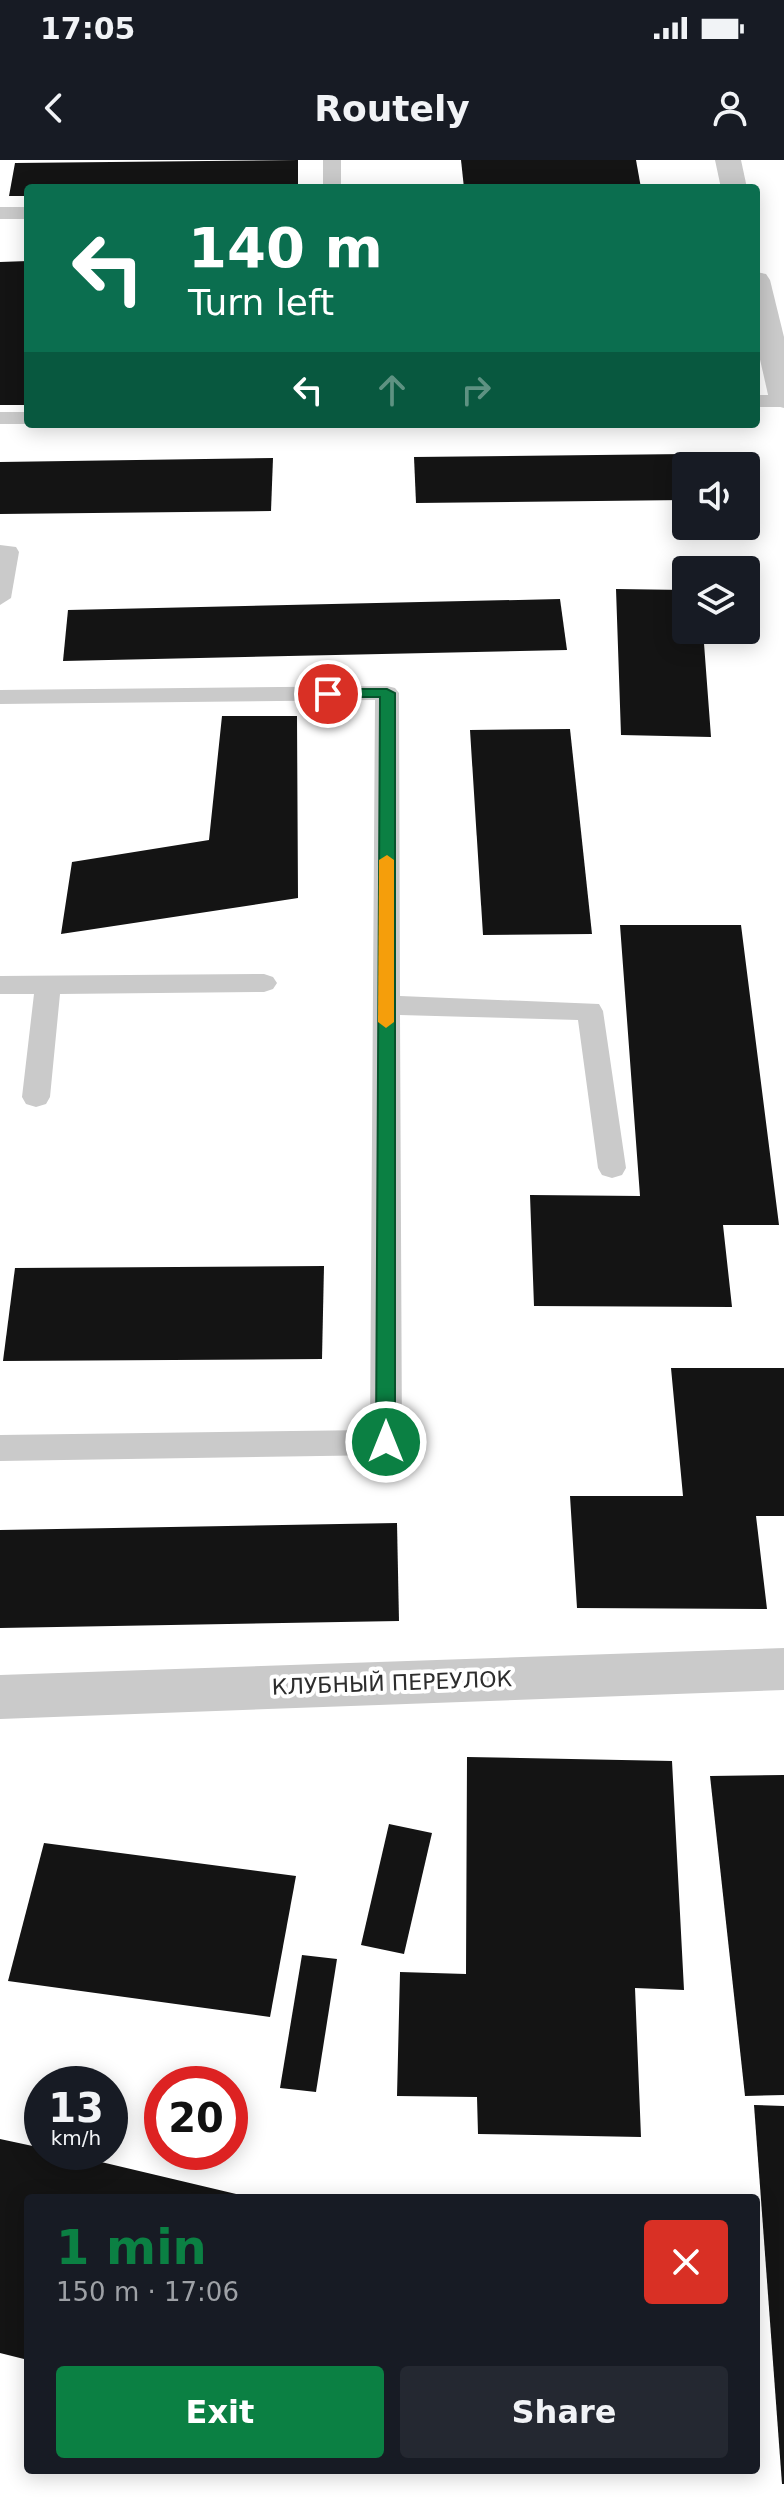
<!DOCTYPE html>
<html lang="en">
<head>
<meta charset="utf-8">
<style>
  :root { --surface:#171b24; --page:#242831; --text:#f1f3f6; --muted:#9ea1a6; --accent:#0b8043 }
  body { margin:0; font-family:"DejaVu Sans",sans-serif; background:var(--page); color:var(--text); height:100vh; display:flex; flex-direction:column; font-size:30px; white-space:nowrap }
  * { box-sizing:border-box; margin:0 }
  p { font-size:26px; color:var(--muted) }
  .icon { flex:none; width:44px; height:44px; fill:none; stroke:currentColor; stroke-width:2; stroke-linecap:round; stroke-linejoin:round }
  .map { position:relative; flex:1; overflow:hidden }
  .drawer { position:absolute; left:24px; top:2034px; width:736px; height:280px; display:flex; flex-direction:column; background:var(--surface); border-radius:8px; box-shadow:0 4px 20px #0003 }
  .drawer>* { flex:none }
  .top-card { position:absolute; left:24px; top:24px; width:736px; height:244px; border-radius:8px; box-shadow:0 4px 20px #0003; background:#0b6e4f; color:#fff; overflow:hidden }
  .fabs { position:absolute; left:672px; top:292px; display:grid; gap:16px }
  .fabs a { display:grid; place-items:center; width:88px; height:88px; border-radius:8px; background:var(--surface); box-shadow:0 4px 20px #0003; font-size:40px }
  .speed { position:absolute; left:24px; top:1906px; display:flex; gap:16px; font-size:40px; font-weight:700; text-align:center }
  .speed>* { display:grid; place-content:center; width:104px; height:104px; border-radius:50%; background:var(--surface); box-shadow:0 4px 20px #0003; line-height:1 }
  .speed small { font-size:20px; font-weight:400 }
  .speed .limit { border:12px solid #d22; background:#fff; color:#111 }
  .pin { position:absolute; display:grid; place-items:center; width:68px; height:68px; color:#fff; margin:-34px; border:4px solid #fff; border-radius:50%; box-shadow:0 2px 8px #0007 }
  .me { position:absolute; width:88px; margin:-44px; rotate:0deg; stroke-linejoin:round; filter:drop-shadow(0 0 6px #0008) }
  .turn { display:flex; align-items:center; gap:28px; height:168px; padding:0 32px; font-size:36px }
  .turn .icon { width:104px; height:104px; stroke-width:2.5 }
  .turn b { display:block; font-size:56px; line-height:68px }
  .lanes { display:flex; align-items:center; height:76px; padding:0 32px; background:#0003; justify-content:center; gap:40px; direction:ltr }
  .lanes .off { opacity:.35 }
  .round { display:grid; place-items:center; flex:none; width:84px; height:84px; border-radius:8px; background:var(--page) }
  .headline { display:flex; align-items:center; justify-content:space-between; height:136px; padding:0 32px }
  h1 { font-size:48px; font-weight:700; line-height:60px; color:var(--accent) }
  .action { display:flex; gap:16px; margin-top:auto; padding:16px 32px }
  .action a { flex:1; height:92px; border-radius:8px; background:var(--accent); color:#fff; font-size:32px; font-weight:700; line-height:92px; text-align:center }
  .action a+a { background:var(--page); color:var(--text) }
  .status { display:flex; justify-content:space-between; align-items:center; height:56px; padding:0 40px; background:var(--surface); direction:ltr }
  .status svg { height:22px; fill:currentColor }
  header { display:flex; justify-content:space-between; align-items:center; height:104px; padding:0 32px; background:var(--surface); font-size:36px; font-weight:700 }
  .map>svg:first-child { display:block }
  .building { fill:#141414 }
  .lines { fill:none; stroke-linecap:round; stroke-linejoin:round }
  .lane { fill:#cacaca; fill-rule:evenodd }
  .street { fill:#cacaca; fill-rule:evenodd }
  .route { fill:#0b8043; stroke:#07532c; stroke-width:2 }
  .slow { fill:#f59e0b }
  .labels { text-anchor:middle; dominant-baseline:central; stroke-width:8; stroke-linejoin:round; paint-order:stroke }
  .street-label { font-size:22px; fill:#2d2d2d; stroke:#fff }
</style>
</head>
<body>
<div class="status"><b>17:05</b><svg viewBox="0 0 49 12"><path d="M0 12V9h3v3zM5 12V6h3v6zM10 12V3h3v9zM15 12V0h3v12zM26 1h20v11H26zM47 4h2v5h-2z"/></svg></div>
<header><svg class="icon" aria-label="back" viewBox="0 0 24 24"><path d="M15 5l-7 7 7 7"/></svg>Routely<svg class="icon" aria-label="person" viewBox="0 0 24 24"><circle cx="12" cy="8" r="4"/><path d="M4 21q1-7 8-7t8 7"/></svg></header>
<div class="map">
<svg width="784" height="2338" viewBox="0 0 784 2338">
  <rect width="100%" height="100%" fill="#fff"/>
  <g class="building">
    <polygon points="298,0 298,28 28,28 28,36 9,36 15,3"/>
    <polygon points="461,0 636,0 641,28 464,28"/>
    <polygon points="28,101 28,245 0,245 0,102"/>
    <polygon points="686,294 686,340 416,343 414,297"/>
    <polygon points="273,298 271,351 0,354 0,302"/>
    <polygon points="616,429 686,430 686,470 703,470 711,577 621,575"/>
    <polygon points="560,439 567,490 63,501 68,450"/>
    <polygon points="222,556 297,556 298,738 61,774 72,702 209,680"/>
    <polygon points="570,569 592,774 483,775 470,570"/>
    <polygon points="620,765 741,765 779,1065 723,1065 732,1147 534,1146 530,1035 640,1036"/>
    <polygon points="324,1106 322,1199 3,1201 15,1108"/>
    <polygon points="671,1208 784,1208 784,1356 756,1356 767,1449 577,1448 570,1336 683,1336"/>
    <polygon points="397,1363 399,1461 0,1468 0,1370"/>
    <polygon points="467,1597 672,1601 684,1830 635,1828 641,1977 478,1974 477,1937 397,1936 400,1812 466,1814"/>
    <polygon points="784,1615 784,1935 745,1936 710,1616"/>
    <polygon points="389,1664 432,1673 404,1794 361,1785"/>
    <polygon points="44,1683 296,1716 270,1857 8,1821"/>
    <polygon points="302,1795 337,1799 316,1932 280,1928"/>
    <polygon points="754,1945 784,1946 784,2324 782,2324"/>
    <polygon points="0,1979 42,1988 42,1992 59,1992 253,2038 28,2038 28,2200 0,2193"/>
  </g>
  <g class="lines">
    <g class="lane">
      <rect x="323" y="0" width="18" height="28"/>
      <rect x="0" y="47" width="28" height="12"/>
      <rect x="756" y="235" width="28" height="12"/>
      <polygon points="0,252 28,252 29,264 0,264"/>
      <polygon points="0,385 16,387 19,392 11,438 0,445"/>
      <polygon points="387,526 395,528 399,533 400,836 599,844 603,851 626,1008 622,1015 612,1018 602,1015 598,1008 578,860 400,855 402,1282 397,1291 386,1295 0,1301 0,1275 370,1270 375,540 0,544 0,530"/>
      <polygon points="264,814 273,817 277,823 273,829 264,832 60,834 50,937 46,944 36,947 26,944 22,937 34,834 0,834 0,816"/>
    </g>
    <g class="street">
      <polygon points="715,0 741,0 747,28 721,28"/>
      <polygon points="756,112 766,114 770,120 784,177 784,248 773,245 769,239 756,182"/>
      <polygon points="784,1488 784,1530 0,1559 0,1515"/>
    </g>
  </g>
  <polygon class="route" points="328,529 387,529 395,533 395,1282 392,1288 379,1288 376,1282 380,537 323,537 321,534"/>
  <polygon class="slow" points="387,695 394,700 394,862 386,868 378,862 379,700"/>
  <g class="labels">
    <g class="street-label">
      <text transform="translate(392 1523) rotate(-2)">КЛУБНЫЙ ПЕРЕУЛОК</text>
    </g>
  </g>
</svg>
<div class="fabs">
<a><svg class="icon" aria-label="sound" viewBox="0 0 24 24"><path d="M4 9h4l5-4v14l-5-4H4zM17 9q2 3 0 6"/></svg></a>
<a><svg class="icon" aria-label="layers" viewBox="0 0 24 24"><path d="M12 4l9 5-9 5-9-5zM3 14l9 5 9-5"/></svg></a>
</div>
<div class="speed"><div>13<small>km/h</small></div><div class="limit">20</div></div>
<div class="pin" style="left:328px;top:534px;background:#d93025"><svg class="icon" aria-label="arrive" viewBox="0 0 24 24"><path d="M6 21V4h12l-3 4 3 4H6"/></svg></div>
<svg class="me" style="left:386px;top:1282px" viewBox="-20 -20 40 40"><circle r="17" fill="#0b8043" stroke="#fff" stroke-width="3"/><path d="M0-11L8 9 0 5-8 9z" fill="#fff"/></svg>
<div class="top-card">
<div class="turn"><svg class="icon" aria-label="left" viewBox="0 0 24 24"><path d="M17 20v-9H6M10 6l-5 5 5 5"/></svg><div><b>140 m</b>Turn left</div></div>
<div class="lanes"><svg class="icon" aria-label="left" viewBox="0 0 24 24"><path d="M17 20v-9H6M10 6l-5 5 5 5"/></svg><svg class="icon off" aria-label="ahead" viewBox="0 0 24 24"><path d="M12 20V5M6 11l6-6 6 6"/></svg><svg class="icon off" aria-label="right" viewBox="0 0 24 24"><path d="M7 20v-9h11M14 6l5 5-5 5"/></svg></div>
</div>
<section class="drawer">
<div class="headline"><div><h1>1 min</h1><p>150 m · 17:06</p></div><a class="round" style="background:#d93025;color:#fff"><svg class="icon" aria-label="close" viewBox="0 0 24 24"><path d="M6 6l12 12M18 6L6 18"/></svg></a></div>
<div class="action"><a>Exit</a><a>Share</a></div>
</section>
</div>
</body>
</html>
